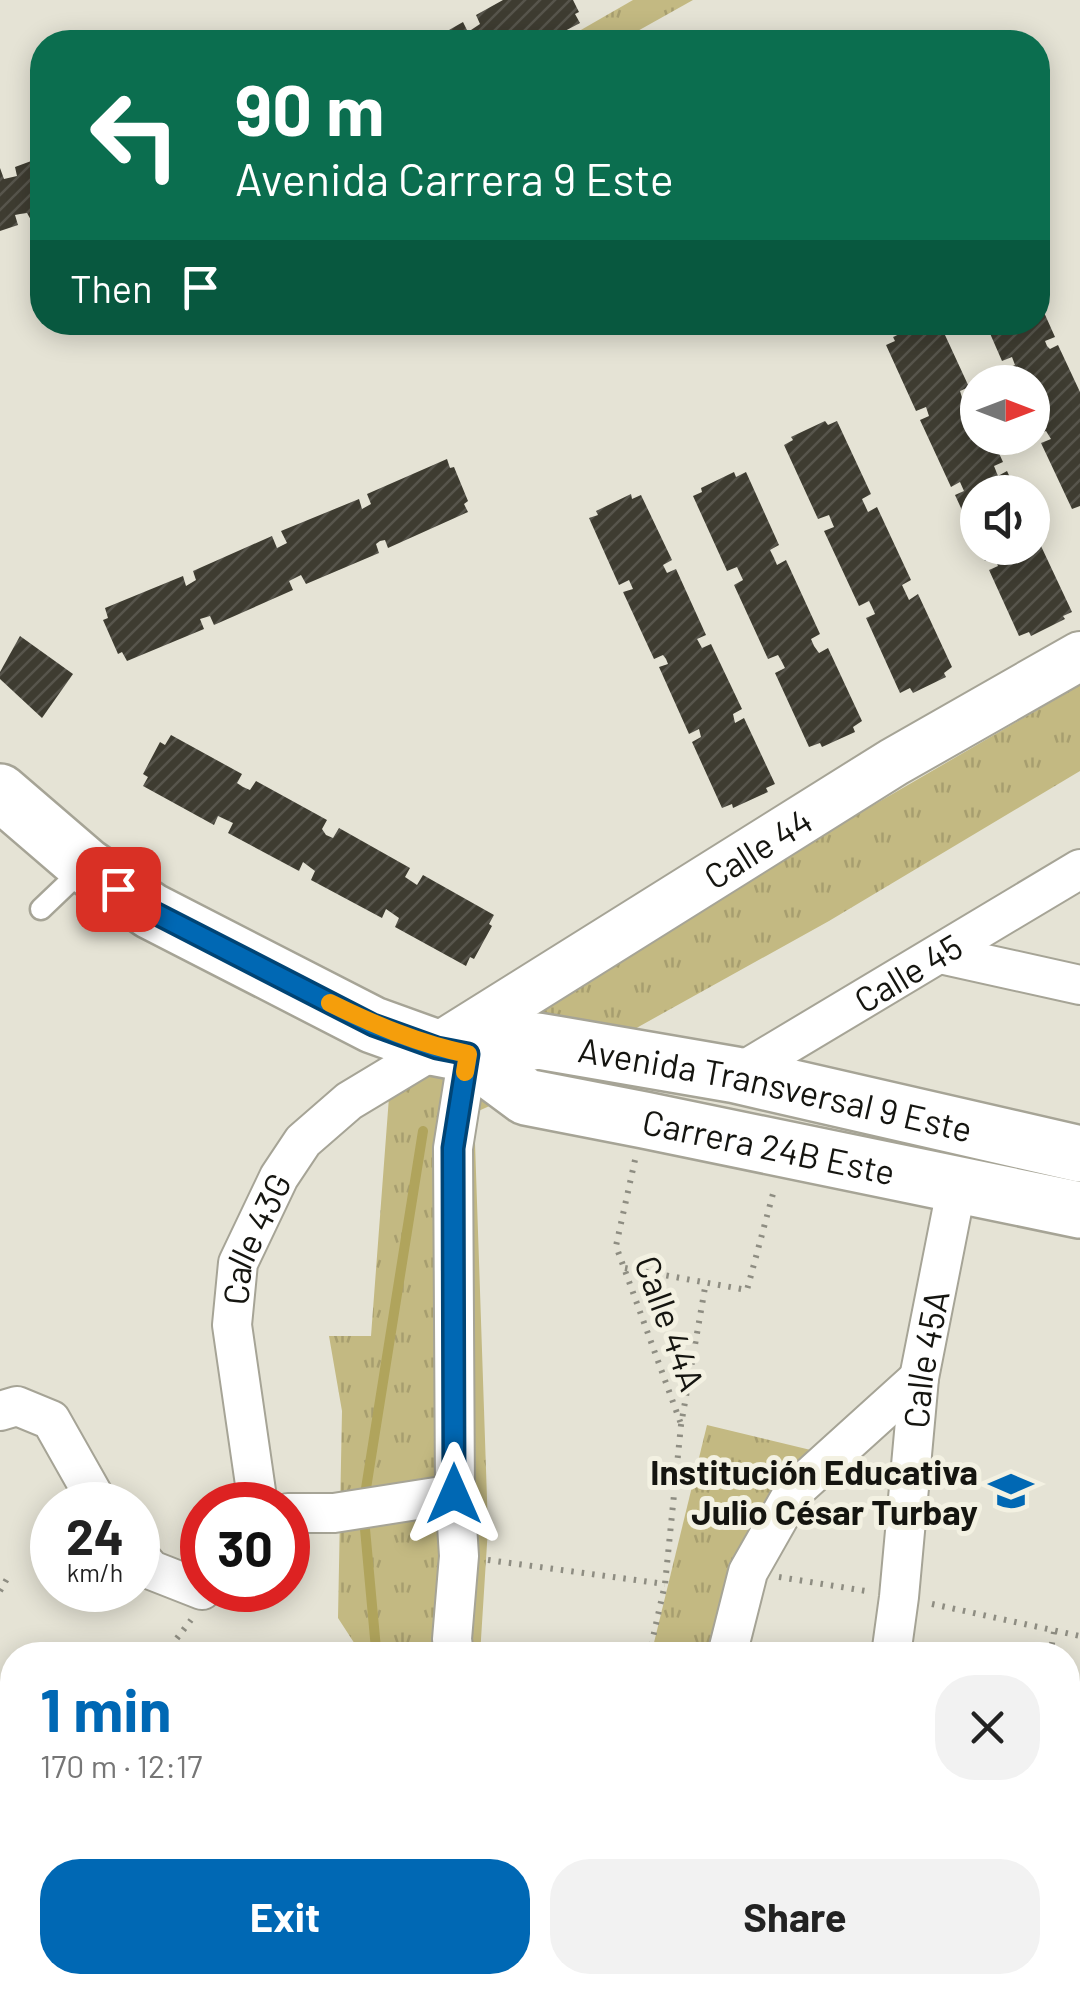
<!DOCTYPE html>
<html lang="en">
<head>
<meta charset="utf-8">
<style>
  :root { --surface:#fff; --page:#f2f2f2; --text:#222; --muted:#767676; --accent:#0068b4 }
  body { margin:0; font-family:Barlow,sans-serif; background:var(--page); color:var(--text); height:100vh; display:flex; flex-direction:column; font-size:38px; white-space:nowrap }
  * { box-sizing:border-box; margin:0 }
  p { font-size:32px; color:var(--muted) }
  .icon { flex:none; width:55px; height:55px; fill:none; stroke:currentColor; stroke-width:2; stroke-linecap:round; stroke-linejoin:round }
  .map { position:relative; flex:1; overflow:hidden }
  .sheet { position:absolute; left:0px; top:1642px; width:1080px; height:352px; display:flex; flex-direction:column; background:var(--surface); border-radius:40px 40px 0 0; box-shadow:0 5px 25px #0003 }
  .sheet>* { flex:none }
  .guide { position:absolute; left:30px; top:30px; width:1020px; height:305px; border-radius:40px; box-shadow:0 5px 25px #0003; background:#0b6e4f; color:#fff; overflow:hidden }
  .needle { width:65px; rotate:90deg }
  .controls { position:absolute; left:960px; top:365px; display:grid; gap:20px }
  .controls a { display:grid; place-items:center; width:90px; height:90px; border-radius:50%; background:var(--surface); box-shadow:0 5px 25px #0003; font-size:50px }
  .speed { position:absolute; left:30px; top:1482px; display:flex; gap:20px; font-size:50px; font-weight:700; text-align:center }
  .speed>* { display:grid; place-content:center; width:130px; height:130px; border-radius:50%; background:var(--surface); box-shadow:0 5px 25px #0003; line-height:1 }
  .speed small { font-size:25px; font-weight:400 }
  .speed .limit { border:15px solid #d22; background:#fff; color:#111 }
  .pin { position:absolute; display:grid; place-items:center; width:85px; height:85px; color:#fff; margin:-42px; border-radius:20px; box-shadow:0 5px 15px #0006 }
  .me { position:absolute; width:110px; margin:-55px; rotate:0deg; stroke-linejoin:round; filter:drop-shadow(0 0 8px #0008) }
  .turn { display:flex; align-items:center; gap:35px; height:210px; padding:0 40px; font-size:45px }
  .turn .icon { width:130px; height:130px; stroke-width:2.5 }
  .turn b { display:block; font-size:70px; line-height:85px }
  .then { display:flex; align-items:center; height:95px; padding:0 40px; background:#0003; gap:20px; font-size:38px }
  .round { display:grid; place-items:center; flex:none; width:105px; height:105px; border-radius:40px; background:var(--page) }
  .overview { display:flex; align-items:center; justify-content:space-between; height:170px; padding:0 40px }
  h1 { font-size:60px; font-weight:700; line-height:75px; color:var(--accent) }
  .primary-button { display:flex; gap:20px; margin-top:auto; padding:20px 40px }
  .primary-button a { flex:1; height:115px; border-radius:40px; background:var(--accent); color:#fff; font-size:40px; font-weight:700; line-height:115px; text-align:center }
  .primary-button a+a { background:var(--page); color:var(--text) }
  .map>svg:first-child { display:block }
  .grass { fill:url(#grass-tufts) }
  .lines { fill:none; stroke-linecap:round; stroke-linejoin:round }
  .stream { stroke:#b0a45c; stroke-width:10 }
  .building { fill:url(#building-hatch) }
  .service-casing { stroke:#a6a496; stroke-width:25 }
  .minor-casing { stroke:#a6a496; stroke-width:42 }
  .tertiary-casing { stroke:#a6a496; stroke-width:52 }
  .secondary-casing { stroke:#a6a496; stroke-width:60 }
  .path { stroke:#8e8d82; stroke-width:6; stroke-dasharray:2.5 8; stroke-linecap:butt }
  .service { stroke:#fff; stroke-width:20 }
  .minor { stroke:#fff; stroke-width:38 }
  .tertiary { stroke:#fff; stroke-width:48 }
  .secondary { stroke:#fff; stroke-width:55 }
  .route-casing { stroke:#004475; stroke-width:25 }
  .route { stroke:#0068b4; stroke-width:18 }
  .slow { stroke:#f59e0b; stroke-width:18 }
  .labels { text-anchor:middle; dominant-baseline:central; stroke-width:10; stroke-linejoin:round; paint-order:stroke }
  .street-label { font-size:35px; fill:#151510; stroke:#f3f1e2 }
  .poi-label { font-size:35px; font-weight:bold; fill:#151510; stroke:#f3f1e2; text-anchor:end }
</style>
</head>
<body>
<div class="map">
<svg width="1080" height="1994" viewBox="0 0 1080 1994">
  <defs>
    <pattern id="grass-tufts" width="24" height="20" patternUnits="userSpaceOnUse" patternTransform="scale(2.5)"><rect width="24" height="20" fill="#c3b982"/><path d="M3 7l-1-3M5 7V3M7 7l1-3M15 17l-1-3M17 17v-4M19 17l1-3" fill="none" stroke="#a79e6f"/></pattern>
    <pattern id="building-hatch" width="6" height="6" patternUnits="userSpaceOnUse" patternTransform="scale(2.5)"><rect width="6" height="6" fill="#3e3c31"/><path d="M-1 1l2-2M0 6l6-6M5 7l2-2" fill="none" stroke="#57554c"/></pattern>
  </defs>
  <rect width="100%" height="100%" fill="#e5e3d5"/>
  <g class="grass">
    <polygon points="633,0 693,0 618,42 560,42"/>
    <polygon points="1080,685 1080,771 829,921 640,1026 556,1076 474,1113 488,1528 480,1655 362,1655 338,1618 342,1411 329,1336 371,1336 389,1097 784,857"/>
    <polygon points="707,1425 819,1452 719,1655 651,1655"/>
    <polygon points="287,1983 406,1983 397,1994 277,1994"/>
  </g>
  <g class="lines">
    <g class="stream">
      <polyline points="364,1501 423,1131"/>
      <polyline points="364,1518 376,1649 380,1655"/>
      <polyline points="349,1994 356,1982"/>
    </g>
  </g>
  <g class="building">
    <polygon points="503,0 573,0 579,12 575,14 580,23 544,42 428,42 463,22 468,32 480,24 476,15"/>
    <polygon points="42,157 42,216 31,220 27,213 20,214 15,215 18,225 0,231 0,168 4,179 17,176 15,167"/>
    <polygon points="1038,299 1055,337 1045,341 1047,346 1050,349 1058,345 1080,392 1080,506 1072,509 1041,443 1051,439 1046,431 1036,435 1032,427 1032,382 1012,382 1006,369 1015,365 1012,357 1002,361 985,322 1038,322"/>
    <polygon points="925,322 929,322 929,326 939,322 969,387 960,391 963,401 972,396 978,407 978,438 992,438 1003,462 994,466 998,476 1007,471 1017,492 978,492 978,545 955,495 964,491 960,482 951,487 920,420 929,416 926,407 916,411 886,345 895,341 893,337"/>
    <polygon points="825,421 828,425 837,421 871,494 862,499 868,512 877,507 911,580 902,585 909,600 918,594 952,667 944,673 946,677 913,693 910,688 900,693 866,618 875,614 872,607 869,601 859,606 824,531 834,527 831,520 829,515 818,519 784,445 793,440 791,437"/>
    <polygon points="447,459 450,468 454,467 468,501 464,504 468,512 388,548 385,540 380,541 376,544 379,553 306,584 301,575 289,581 293,590 214,625 210,616 200,619 204,629 127,661 122,652 118,654 103,620 108,618 105,608 183,576 186,586 196,580 193,571 272,536 277,548 287,543 281,531 359,499 362,509 371,504 367,494"/>
    <polygon points="734,472 736,477 746,472 779,545 770,550 774,558 777,565 786,560 820,634 811,639 814,646 819,653 828,648 862,721 853,727 855,732 822,747 820,743 809,747 775,673 785,668 782,662 778,655 768,659 734,585 743,580 737,567 727,571 693,496 702,492 701,488"/>
    <polygon points="631,494 632,499 641,495 672,560 663,565 667,573 676,569 706,635 697,639 702,648 711,644 742,709 733,714 735,723 744,718 775,784 766,788 768,792 733,808 732,804 722,808 692,742 701,737 699,729 689,734 659,667 668,664 666,659 663,655 654,659 623,592 633,589 629,580 619,585 589,518 598,515 596,511"/>
    <polygon points="1041,546 1072,612 1063,616 1065,619 1031,636 1029,632 1019,636 989,570 998,566 994,557 985,561 979,548 1031,548 1032,550"/>
    <polygon points="20,636 73,674 42,718 0,679 0,672"/>
    <polygon points="171,735 242,774 237,783 243,787 250,790 256,781 327,820 322,829 326,835 333,838 339,828 410,868 405,877 417,885 423,875 494,915 489,924 492,926 474,959 470,957 466,966 395,927 399,918 386,909 382,918 311,880 315,871 303,862 299,871 228,833 233,823 218,816 214,825 143,786 148,777 143,774 160,742 165,745"/>
  </g>
  <g class="lines">
    <g class="service-casing">
      <polyline id="service" points="41,909 84,868"/>
    </g>
    <g class="minor-casing">
      <g id="minor">
        <polyline points="940,954 1080,985"/>
        <path id="s1" d="M 736,1075 L 1080,869"/>
        <polyline points="0,1411 17,1406 51,1420 99,1505"/>
        <path id="s2" d="M 258,1505 L 232,1325 L 238,1263 L 279,1177 L 303,1141 L 349,1101 L 437,1048"/>
        <polyline points="288,1513 334,1513 455,1494"/>
        <polyline points="138,1555 151,1570 202,1590"/>
        <polyline points="454,1655 452,1639 459,1556 455,1494 453,1148 468,1054"/>
        <polyline points="727,1655 748,1572 794,1491 919,1378"/>
        <path id="s3" d="M 891,1655 L 899,1597 L 919,1378 L 957,1185"/>
        <polyline points="0,1924 12,1934"/>
        <polyline points="76,1982 88,1994"/>
        <polyline points="380,1994 389,1982"/>
        <polyline points="554,1994 563,1982"/>
        <polyline points="641,1994 643,1982"/>
        <polyline points="837,1994 839,1982"/>
        <polyline points="870,1994 872,1982"/>
      </g>
    </g>
    <g class="tertiary-casing">
      <g id="tertiary">
        <path id="s4" d="M 437,1048 L 894,762 L 1080,656"/>
      </g>
    </g>
    <g class="secondary-casing">
      <g id="secondary">
        <path id="s5" d="M 0,792 L 86,866 L 151,911 L 373,1025 L 437,1048 L 468,1054 L 538,1041 L 736,1075 L 1080,1154"/>
        <path id="s6" d="M 468,1054 L 526,1097 L 644,1120 L 1080,1210"/>
      </g>
    </g>
    <g class="path">
      <polyline points="635,1160 616,1246 681,1424"/>
      <polyline points="625,1268 747,1290 774,1190"/>
      <polyline points="488,1560 665,1584"/>
      <polyline points="779,1577 866,1591"/>
      <polyline points="0,1591 8,1577"/>
      <polyline points="932,1604 1080,1636"/>
      <polyline points="164,1655 191,1620"/>
      <polyline points="388,1655 422,1647"/>
      <polyline points="649,1655 665,1584 681,1425 706,1282"/>
      <polyline points="1050,1655 1054,1632"/>
      <polyline points="0,1847 12,1834"/>
      <polyline points="1001,1982 1042,1986 1059,1994"/>
      <polyline points="290,1994 305,1982"/>
    </g>
    <use href="#service" class="service"/>
    <use href="#minor" class="minor"/>
    <use href="#tertiary" class="tertiary"/>
    <use href="#secondary" class="secondary"/>
  </g>
  <g class="lines">
    <g class="route-casing">
      <polyline id="route" points="118,889 151,911 373,1025 437,1048 468,1054 453,1148 454,1494"/>
    </g>
    <use href="#route" class="route"/>
    <path class="slow" d="M 330,1003 C 375,1025 419,1044 468,1054 L 465,1072"/>
  </g>
  <defs>
    <g id="school-bare" transform="scale(3.45)"><path d="M0-5L7-2L0 1L-7-2ZM-4 1L0 2.5L4 1V4Q0 6-4 4Z" fill="#0068b4" stroke="#f3f1e2" stroke-width="2.5" paint-order="stroke"/></g>
  </defs>
  <g fill-rule="evenodd">
    <use href="#school-bare" x="1011" y="1491"/>
  </g>
  <g class="labels">
    <g class="street-label">
      <text stroke="none"><textPath href="#s4" startOffset="378">Calle 44</textPath></text>
      <text stroke="none"><textPath href="#s1" startOffset="200">Calle 45</textPath></text>
      <text stroke="none"><textPath href="#s5" startOffset="855">Avenida Transversal 9 Este</textPath></text>
      <text stroke="none"><textPath href="#s6" startOffset="320">Carrera 24B Este</textPath></text>
      <text stroke="none"><textPath href="#s2" startOffset="272">Calle 43G</textPath></text>
      <text transform="translate(671 1323) rotate(70)">Calle 44A</text>
      <text stroke="none"><textPath href="#s3" startOffset="298">Calle 45A</textPath></text>
    </g>
    <g class="poi-label">
      <text x="978" y="1471">Institución Educativa<tspan x="978" dy="40">Julio César Turbay</tspan></text>
    </g>
  </g>
</svg>
<div class="controls">
<a><svg class="needle" viewBox="-14 -14 28 28"><path d="M0-13l5 13h-10z" fill="#e53935"/><path d="M0 13l5-13h-10z" fill="#767676"/></svg></a>
<a><svg class="icon" aria-label="sound" viewBox="0 0 24 24"><path d="M4 9h4l5-4v14l-5-4H4zM17 9q2 3 0 6"/></svg></a>
</div>
<div class="speed"><div>24<small>km/h</small></div><div class="limit">30</div></div>
<div class="pin" style="left:118px;top:889px;background:#d93025"><svg class="icon" aria-label="arrive" viewBox="0 0 24 24"><path d="M6 21V4h12l-3 4 3 4H6"/></svg></div>
<svg class="me" style="left:454px;top:1494px" viewBox="-20 -20 40 40"><path d="M0-17L14 15 0 8-14 15z" fill="#0068b4" stroke="#fff" stroke-width="4"/></svg>
<div class="guide">
<div class="turn"><svg class="icon" aria-label="left" viewBox="0 0 24 24"><path d="M17 20v-9H6M10 6l-5 5 5 5"/></svg><div><b>90 m</b>Avenida Carrera 9 Este</div></div>
<div class="then">Then<svg class="icon" aria-label="arrive" viewBox="0 0 24 24"><path d="M6 21V4h12l-3 4 3 4H6"/></svg></div>
</div>
<section class="sheet">
<div class="overview"><div><h1>1 min</h1><p>170 m · 12:17</p></div><a class="round"><svg class="icon" aria-label="close" viewBox="0 0 24 24"><path d="M6 6l12 12M18 6L6 18"/></svg></a></div>
<div class="primary-button"><a>Exit</a><a>Share</a></div>
</section>
</div>
</body>
</html>
